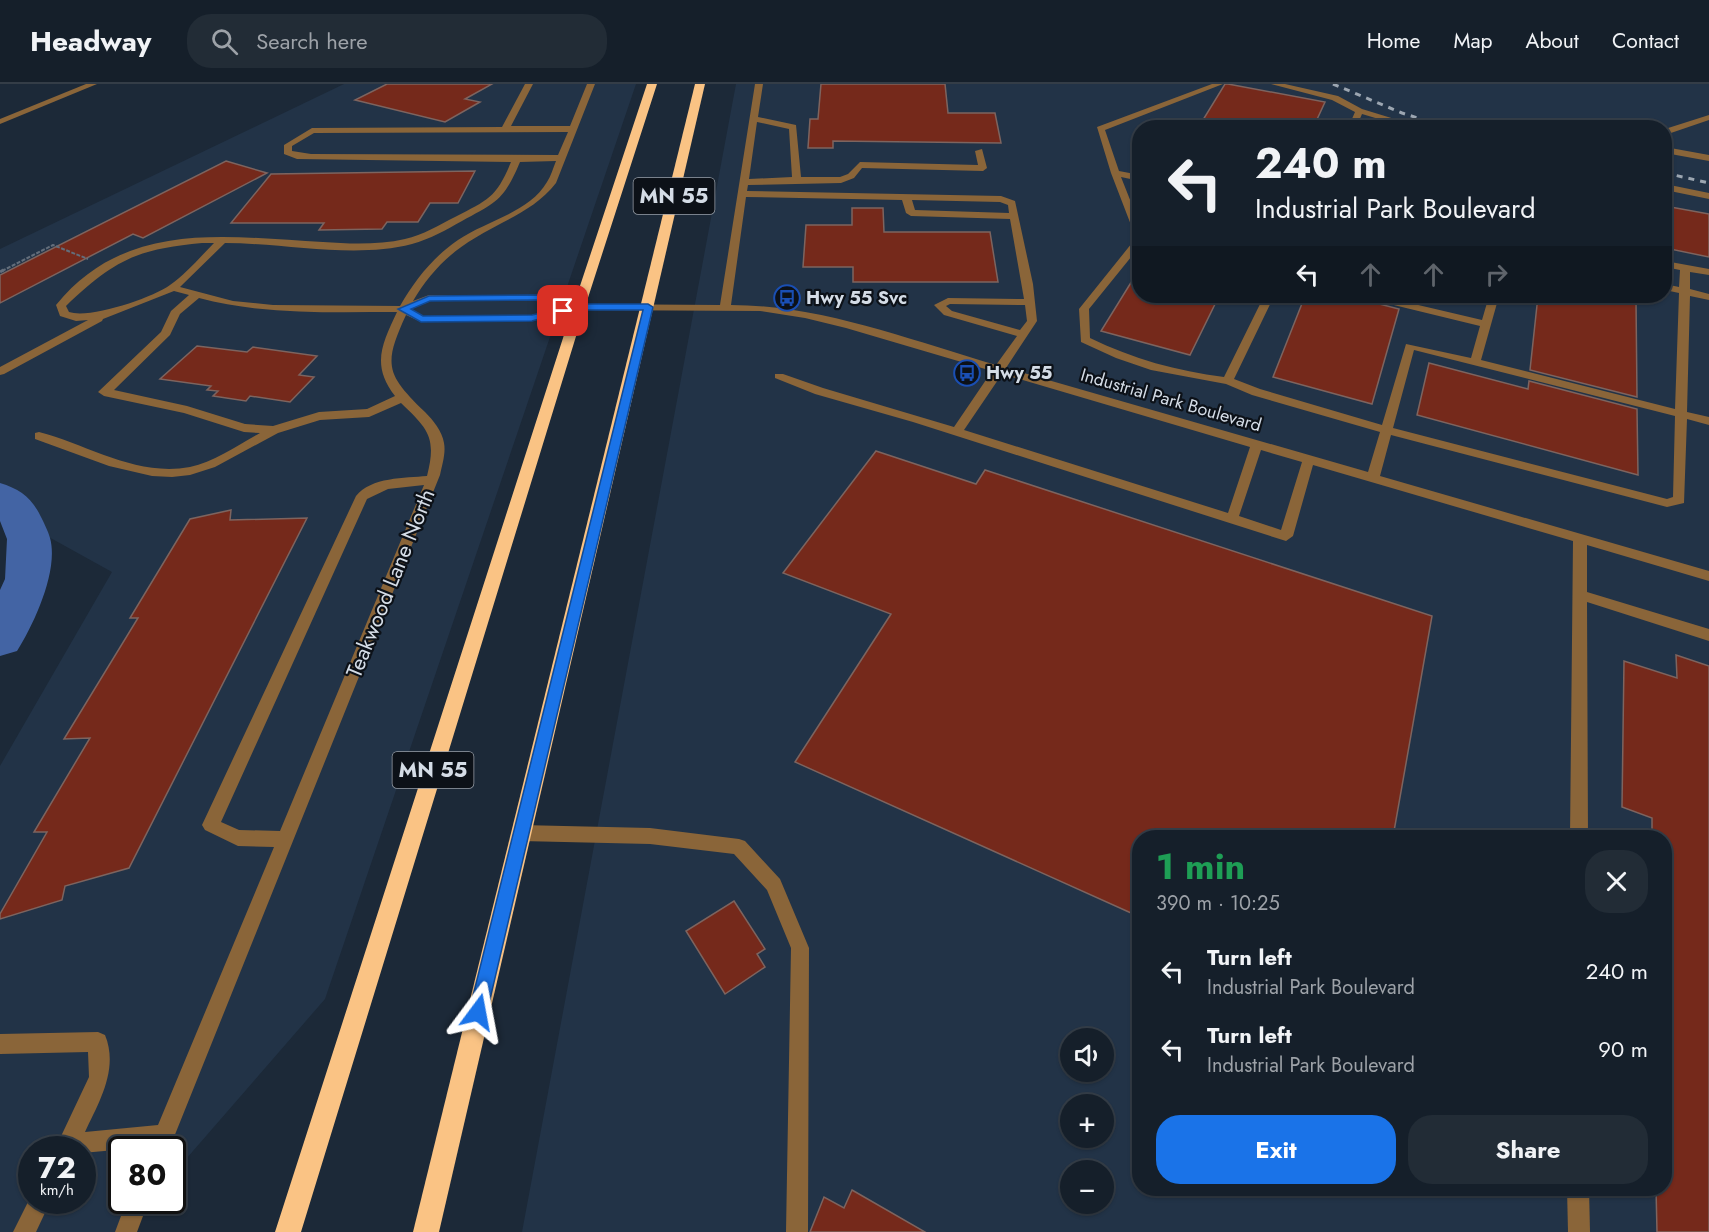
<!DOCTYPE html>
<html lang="en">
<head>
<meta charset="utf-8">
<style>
  :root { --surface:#151f2a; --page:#222c36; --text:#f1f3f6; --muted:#9da2a8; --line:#343d47; --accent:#1a73e8 }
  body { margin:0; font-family:Jost,sans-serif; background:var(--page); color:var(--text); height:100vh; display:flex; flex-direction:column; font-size:22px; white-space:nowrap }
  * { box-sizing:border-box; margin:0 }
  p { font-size:20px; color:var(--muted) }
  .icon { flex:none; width:33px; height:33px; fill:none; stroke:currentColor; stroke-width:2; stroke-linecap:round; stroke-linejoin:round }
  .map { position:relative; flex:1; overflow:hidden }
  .panel { position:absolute; left:1132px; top:746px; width:540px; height:366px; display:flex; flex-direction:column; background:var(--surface); border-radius:24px; box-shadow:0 2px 4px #0004,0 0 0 2px var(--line) }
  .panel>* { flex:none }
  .guide { position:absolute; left:1132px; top:36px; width:540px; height:183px; border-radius:24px; box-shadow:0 2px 4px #0004,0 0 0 2px var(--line); background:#151f2a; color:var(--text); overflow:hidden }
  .fabs { position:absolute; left:1060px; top:944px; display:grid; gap:12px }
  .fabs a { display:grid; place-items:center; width:54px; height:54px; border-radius:50%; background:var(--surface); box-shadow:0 2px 4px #0004,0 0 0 2px var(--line); font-size:30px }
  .speed { position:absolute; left:18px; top:1052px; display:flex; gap:12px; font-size:30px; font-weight:700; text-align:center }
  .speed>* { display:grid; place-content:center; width:78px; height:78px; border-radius:50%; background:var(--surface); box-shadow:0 2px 4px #0004,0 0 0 2px var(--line); line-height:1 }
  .speed small { font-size:15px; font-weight:400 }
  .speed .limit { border:3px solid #111; border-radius:9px; background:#fff; color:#111 }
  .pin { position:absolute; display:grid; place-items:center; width:51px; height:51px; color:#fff; margin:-26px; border-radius:12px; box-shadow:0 3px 9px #0006 }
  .me { position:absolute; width:66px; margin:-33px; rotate:13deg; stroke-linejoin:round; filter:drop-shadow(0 0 4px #0008) }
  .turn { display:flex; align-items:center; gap:21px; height:126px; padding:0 24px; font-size:27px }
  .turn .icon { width:78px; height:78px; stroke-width:2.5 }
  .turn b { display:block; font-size:42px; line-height:51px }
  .lanes { display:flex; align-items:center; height:57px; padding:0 24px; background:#0003; justify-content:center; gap:30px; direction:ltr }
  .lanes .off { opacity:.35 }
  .round { display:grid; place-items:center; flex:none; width:63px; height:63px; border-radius:24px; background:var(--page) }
  .head { display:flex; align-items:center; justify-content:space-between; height:102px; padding:0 24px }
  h1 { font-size:36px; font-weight:700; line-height:45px; color:#1e9e55 }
  .cta { display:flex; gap:12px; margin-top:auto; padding:12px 24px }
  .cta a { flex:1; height:69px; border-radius:24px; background:var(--accent); color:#fff; font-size:24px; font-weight:700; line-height:69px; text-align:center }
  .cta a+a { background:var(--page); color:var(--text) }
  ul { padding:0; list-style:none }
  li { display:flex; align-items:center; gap:18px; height:78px; padding:0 24px }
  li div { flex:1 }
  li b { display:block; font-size:22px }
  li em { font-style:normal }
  header { display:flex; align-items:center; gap:36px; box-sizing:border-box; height:84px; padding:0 30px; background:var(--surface); border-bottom:2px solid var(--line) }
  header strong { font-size:28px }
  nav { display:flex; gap:33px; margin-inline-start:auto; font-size:21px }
  .search { width:420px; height:54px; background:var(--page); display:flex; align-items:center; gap:15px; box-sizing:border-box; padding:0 21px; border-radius:24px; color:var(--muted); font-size:22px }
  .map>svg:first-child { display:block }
  .built { fill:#223347; fill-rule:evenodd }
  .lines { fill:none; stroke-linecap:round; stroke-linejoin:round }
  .river { fill:#4364a4; fill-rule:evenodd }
  .building { fill:#75291b; stroke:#7d645f; stroke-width:1.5 }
  .path-far1 { stroke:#636e7b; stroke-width:2; stroke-dasharray:4 1.5; stroke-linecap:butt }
  .path { stroke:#636e7b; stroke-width:3; stroke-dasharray:4.5 2; stroke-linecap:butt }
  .minor { fill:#8a6539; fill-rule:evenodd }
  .highway { fill:#fac384; fill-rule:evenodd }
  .rail { stroke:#9ca6b1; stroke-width:3; stroke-dasharray:6 6; stroke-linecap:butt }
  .route { fill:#1a73e8; stroke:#114b97; stroke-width:1.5 }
  .labels { text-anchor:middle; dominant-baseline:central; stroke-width:4.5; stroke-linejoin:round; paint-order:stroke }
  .far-poi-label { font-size:18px; font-weight:bold; fill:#d4dce6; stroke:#0c1118; text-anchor:start }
  .far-street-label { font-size:18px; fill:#d4dce6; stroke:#0c1118 }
  .shield { fill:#0c1118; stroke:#989fa8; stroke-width:1.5 }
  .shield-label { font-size:21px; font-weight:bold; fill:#d4dce6 }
  .street-label { font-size:22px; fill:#d4dce6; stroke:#0c1118 }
</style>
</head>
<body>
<header>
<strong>Headway</strong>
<div class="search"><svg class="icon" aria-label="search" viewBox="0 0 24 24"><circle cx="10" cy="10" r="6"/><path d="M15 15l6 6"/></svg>Search here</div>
<nav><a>Home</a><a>Map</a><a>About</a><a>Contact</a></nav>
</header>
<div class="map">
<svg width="1709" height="1148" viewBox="0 0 1709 1148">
  <rect width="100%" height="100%" fill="#1c2938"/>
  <g class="built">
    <path d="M 344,0 L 636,0 L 325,915 L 173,1090 L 172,1065 L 122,1065 L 122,1116 L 150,1116 L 122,1148 L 0,1148 L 0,682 L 112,488 L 0,426 L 0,165 ZM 32,1065 L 82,1065 L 82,1116 L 32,1116 Z"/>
    <path d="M 736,0 L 1709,0 L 1709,1148 L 522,1148 ZM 1140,44 L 1665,44 L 1665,212 L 1140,212 ZM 1140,753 L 1665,753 L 1665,1104 L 1140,1104 ZM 1071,954 L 1104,954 L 1104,987 L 1071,987 ZM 1071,1020 L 1104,1020 L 1104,1053 L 1071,1053 ZM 1071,1086 L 1104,1086 L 1104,1119 L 1071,1119 Z"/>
  </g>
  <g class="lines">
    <path class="river" d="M 0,399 C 20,405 32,414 41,433 C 44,439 48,447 50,454 C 59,486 34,540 17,567 L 0,572 L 0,506 L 5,495 L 7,455 L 0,437 Z"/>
  </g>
  <g class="building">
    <polygon points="387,0 492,0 465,15 480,18 445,38 355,16"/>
    <polygon points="821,0 945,0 948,29 995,29 1001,59 833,57 833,64 808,64 810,35 818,35"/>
    <polygon points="1225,0 1228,0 1325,18 1313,44 1198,44"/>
    <polygon points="226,77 267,89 143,154 133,150 0,219 0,191"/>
    <polygon points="475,87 458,119 430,119 418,138 387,138 382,145 319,146 324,139 231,139 271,90"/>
    <polygon points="1665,122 1709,130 1709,173 1665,164"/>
    <polygon points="852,124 883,124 884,148 990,148 998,198 853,198 853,183 803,183 806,141 852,141"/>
    <polygon points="1140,184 1140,212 1219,212 1190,271 1101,247"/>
    <polygon points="1305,212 1362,212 1364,216 1399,225 1372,320 1273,293"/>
    <polygon points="1538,212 1618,212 1636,216 1637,313 1530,286"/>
    <polygon points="197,262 247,268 253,263 317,272 299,291 314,293 290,318 250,312 246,317 213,312 218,307 207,306 211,302 160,295"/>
    <polygon points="1429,279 1528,305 1529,297 1637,325 1638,391 1417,331"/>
    <polygon points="876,367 976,400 985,386 1432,532 1393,753 1140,753 1140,833 795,678 891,530 783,489"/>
    <polygon points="231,426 230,436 307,434 129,784 65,802 62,816 0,835 0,830 47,748 34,748 90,654 64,655 138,534 130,534 190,435"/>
    <polygon points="1676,571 1709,582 1709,1148 1657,1148 1656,1104 1665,1104 1665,753 1652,753 1652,734 1622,723 1624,577 1677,594"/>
    <polygon points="734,817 765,865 757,870 765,883 725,910 686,847"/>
    <polygon points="852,1106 925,1148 810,1148 824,1113 844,1124"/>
  </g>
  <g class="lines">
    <polyline class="path-far1" points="2,187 53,161 88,175"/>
    <polyline class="path" points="0,188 5,185"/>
    <g class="minor">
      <polygon points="86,0 97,0 0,40 0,35"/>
      <path d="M 525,0 L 533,0 L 511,42 L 570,42 L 587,0 L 595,0 L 556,99 C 534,127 504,136 475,154 C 449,169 428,191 413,217 L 429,211 L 536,211 L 579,220 L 720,221 L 755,0 L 763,0 L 758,33 L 796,41 L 801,93 L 840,93 L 848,90 L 860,78 L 978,81 L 975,67 L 982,65 L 987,84 L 983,87 L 862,84 L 854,94 L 841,99 L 748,101 L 747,107 L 1001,112 L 1015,117 L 1033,200 L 1037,237 L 1006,284 L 1368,388 L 1380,348 L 1252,311 L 1226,300 L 1151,286 L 1116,274 L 1081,258 L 1079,225 L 1136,154 L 1111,89 L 1097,43 L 1212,0 L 1223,0 L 1105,46 L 1119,87 L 1140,91 L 1140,97 L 1121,93 L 1140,141 L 1140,162 L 1089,225 L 1090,254 C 1133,275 1177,287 1224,293 L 1264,212 L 1274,212 L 1234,295 L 1260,305 L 1382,341 L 1406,260 L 1471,274 L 1480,242 L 1365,214 L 1364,212 L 1380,212 L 1482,236 L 1489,212 L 1499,212 L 1481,276 L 1675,325 L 1679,209 L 1665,206 L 1665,200 L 1679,203 L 1680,186 L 1665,183 L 1665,177 L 1709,185 L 1709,191 L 1690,188 L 1690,205 L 1709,210 L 1709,216 L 1690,212 L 1687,328 L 1709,333 L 1709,341 L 1687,335 L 1684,419 L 1667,423 L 1391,351 L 1380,392 L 1709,487 L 1709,497 L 1587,461 L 1587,508 L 1709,545 L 1709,557 L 1587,518 L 1588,753 L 1570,753 L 1573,457 L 1313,381 L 1293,452 L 1286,457 L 913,338 L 815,310 L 775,294 L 775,290 L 783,290 L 823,304 L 954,343 L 992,287 L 846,244 L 805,234 L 760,227 L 578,226 L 532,237 L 421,238 L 406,231 C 383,281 386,290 425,328 C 433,336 442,347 444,359 C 446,369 442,381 440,391 L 172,1058 L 170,1065 L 148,1065 L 149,1063 L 82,1069 L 82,1065 L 55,1065 L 89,993 L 88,968 L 0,970 L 0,950 L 98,948 L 105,951 C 119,985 99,1018 85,1048 L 158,1041 L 274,763 L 238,762 L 205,746 L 202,741 L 356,412 C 371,393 405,394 427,392 C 437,353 428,345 401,319 L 369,333 L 320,336 L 278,349 L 215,383 L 190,391 L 172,393 L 152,392 L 109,382 L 35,355 L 35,349 L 39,348 C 89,361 136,393 190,383 C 214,378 238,361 260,349 L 244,348 L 184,329 L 104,312 L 98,308 L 161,248 L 171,227 L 189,211 L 174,207 L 103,235 L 102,237 L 4,290 L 0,291 L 0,283 L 88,236 L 76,237 L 60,232 L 56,221 C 126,135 225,153 323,158 C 350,160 379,161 405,155 C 423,151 439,141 455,133 C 489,115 496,114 511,78 L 297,75 L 284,70 L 284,61 L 312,44 L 502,43 ZM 757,38 L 789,45 L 792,93 L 749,95 ZM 568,48 L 558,71 L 311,70 L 292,67 L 292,62 L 314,49 ZM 556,77 C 553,84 551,92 547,98 C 529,129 485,137 458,156 C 433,173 415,196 400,222 L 273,221 L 233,217 L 180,203 L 225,159 C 285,159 354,175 412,160 C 430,155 446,146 462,137 C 497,118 504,116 520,78 ZM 746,113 L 902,116 L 906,129 L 911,132 L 1010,135 L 1024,215 L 948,214 L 934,221 L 944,231 L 1017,252 L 996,281 C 910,256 821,221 731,221 ZM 912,116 L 1000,118 L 1008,121 L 1009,129 L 915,126 ZM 202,159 L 214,159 C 200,173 186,190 170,201 C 152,214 90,235 69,228 L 66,222 C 114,176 137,165 202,159 ZM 199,214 C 263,231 330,228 397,228 C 382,260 371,281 395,312 L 367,325 L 319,328 L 273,342 L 245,340 L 187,322 L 114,306 L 170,251 L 180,230 ZM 431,217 L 536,217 L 566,223 L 532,231 L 423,232 L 411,225 ZM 950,220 L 1025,221 L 1027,237 L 1020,246 L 952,227 L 946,222 ZM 1414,266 L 1675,332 L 1673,413 L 1667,415 L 1393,344 ZM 1002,290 L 1250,363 L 1228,429 L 964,346 ZM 1261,366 L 1302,378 L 1281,446 L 1239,432 ZM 424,401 L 280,747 L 239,746 L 221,738 L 367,415 L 388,405 Z"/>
      <polygon points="1271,0 1285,0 1338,12 1362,25 1424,44 1409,44 1362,30 1356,44 1348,44 1355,28 1332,16"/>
      <polygon points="1709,31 1709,36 1665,51 1665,45"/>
      <polygon points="1665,63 1709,71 1709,77 1665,69"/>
      <polygon points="1665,100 1709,109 1709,115 1665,106"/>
      <polygon points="521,741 650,744 739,755 745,757 780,795 809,864 808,1148 786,1148 791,864 767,806 734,770 650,760 521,757 515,754 512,749 515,744"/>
      <polygon points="1567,1104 1589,1104 1590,1148 1568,1148"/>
      <polygon points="32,1110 32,1116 51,1116 36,1148 13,1148"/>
      <polygon points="127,1116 149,1116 137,1148 115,1148"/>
    </g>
    <g class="highway">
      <polygon points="647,0 657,0 585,223 301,1148 275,1148 573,223"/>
      <polygon points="695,0 705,0 439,1148 413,1148"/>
    </g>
    <g class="rail">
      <polyline points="1333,0 1402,29 1449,44"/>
      <polyline points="1665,89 1709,99"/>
    </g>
  </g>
  <polygon class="route" points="536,211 579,220 648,220 653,223 487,928 484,934 478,937 472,934 469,928 643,226 579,226 536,216 430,217 411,225 423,232 532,231 563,224 568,227 532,237 421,238 398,225 429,212"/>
  <defs>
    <g id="bus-ring" transform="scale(1.35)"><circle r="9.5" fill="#0c1118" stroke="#1a4fb4" stroke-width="1.5"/><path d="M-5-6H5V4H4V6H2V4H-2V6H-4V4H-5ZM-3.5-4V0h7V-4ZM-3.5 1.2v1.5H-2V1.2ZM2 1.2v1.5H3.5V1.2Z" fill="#1a4fb4"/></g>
  </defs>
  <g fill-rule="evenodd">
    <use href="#bus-ring" x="787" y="214"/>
    <use href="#bus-ring" x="967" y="289"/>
  </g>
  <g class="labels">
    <g class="far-poi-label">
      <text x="806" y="214">Hwy 55 Svc</text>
      <text x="986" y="289">Hwy 55</text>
    </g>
    <g class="far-street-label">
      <text transform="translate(1171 316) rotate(16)">Industrial Park Boulevard</text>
    </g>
    <g class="shield">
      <rect x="633.5" y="94" width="81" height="36" rx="4.5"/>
      <rect x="392.5" y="668" width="81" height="36" rx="4.5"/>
    </g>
    <g class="shield-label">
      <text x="674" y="112">MN 55</text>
      <text x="433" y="686">MN 55</text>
    </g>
    <g class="street-label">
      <text transform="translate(390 499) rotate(-68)">Teakwood Lane North</text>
    </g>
  </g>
</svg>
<div class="fabs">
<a><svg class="icon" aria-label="sound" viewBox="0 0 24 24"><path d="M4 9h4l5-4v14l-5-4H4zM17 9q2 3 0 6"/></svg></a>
<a>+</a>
<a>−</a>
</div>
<div class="speed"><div>72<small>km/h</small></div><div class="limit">80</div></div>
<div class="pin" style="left:563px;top:227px;background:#d93025"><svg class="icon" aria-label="arrive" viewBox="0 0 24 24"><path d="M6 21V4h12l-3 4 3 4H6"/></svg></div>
<svg class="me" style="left:478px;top:928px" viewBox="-20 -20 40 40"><path d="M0-17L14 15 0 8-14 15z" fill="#1a73e8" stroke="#fff" stroke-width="4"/></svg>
<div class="guide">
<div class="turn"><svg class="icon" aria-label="left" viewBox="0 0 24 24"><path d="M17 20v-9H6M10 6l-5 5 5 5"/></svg><div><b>240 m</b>Industrial Park Boulevard</div></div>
<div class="lanes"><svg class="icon" aria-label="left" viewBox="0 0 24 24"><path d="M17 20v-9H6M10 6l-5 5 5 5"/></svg><svg class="icon off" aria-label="ahead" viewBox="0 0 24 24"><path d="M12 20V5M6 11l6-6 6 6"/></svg><svg class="icon off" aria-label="ahead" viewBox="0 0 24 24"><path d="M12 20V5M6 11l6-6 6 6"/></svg><svg class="icon off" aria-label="right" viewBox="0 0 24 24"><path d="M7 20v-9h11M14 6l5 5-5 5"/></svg></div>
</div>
<section class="panel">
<div class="head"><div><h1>1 min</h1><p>390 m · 10:25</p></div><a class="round"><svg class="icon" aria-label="close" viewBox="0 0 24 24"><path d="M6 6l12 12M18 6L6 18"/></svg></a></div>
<ul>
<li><svg class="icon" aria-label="left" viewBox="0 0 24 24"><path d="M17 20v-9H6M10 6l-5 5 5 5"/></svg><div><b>Turn left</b><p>Industrial Park Boulevard</p></div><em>240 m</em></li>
<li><svg class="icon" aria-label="left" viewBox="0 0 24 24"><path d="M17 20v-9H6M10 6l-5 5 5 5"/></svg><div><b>Turn left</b><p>Industrial Park Boulevard</p></div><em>90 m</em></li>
</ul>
<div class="cta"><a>Exit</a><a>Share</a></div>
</section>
</div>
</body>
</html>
